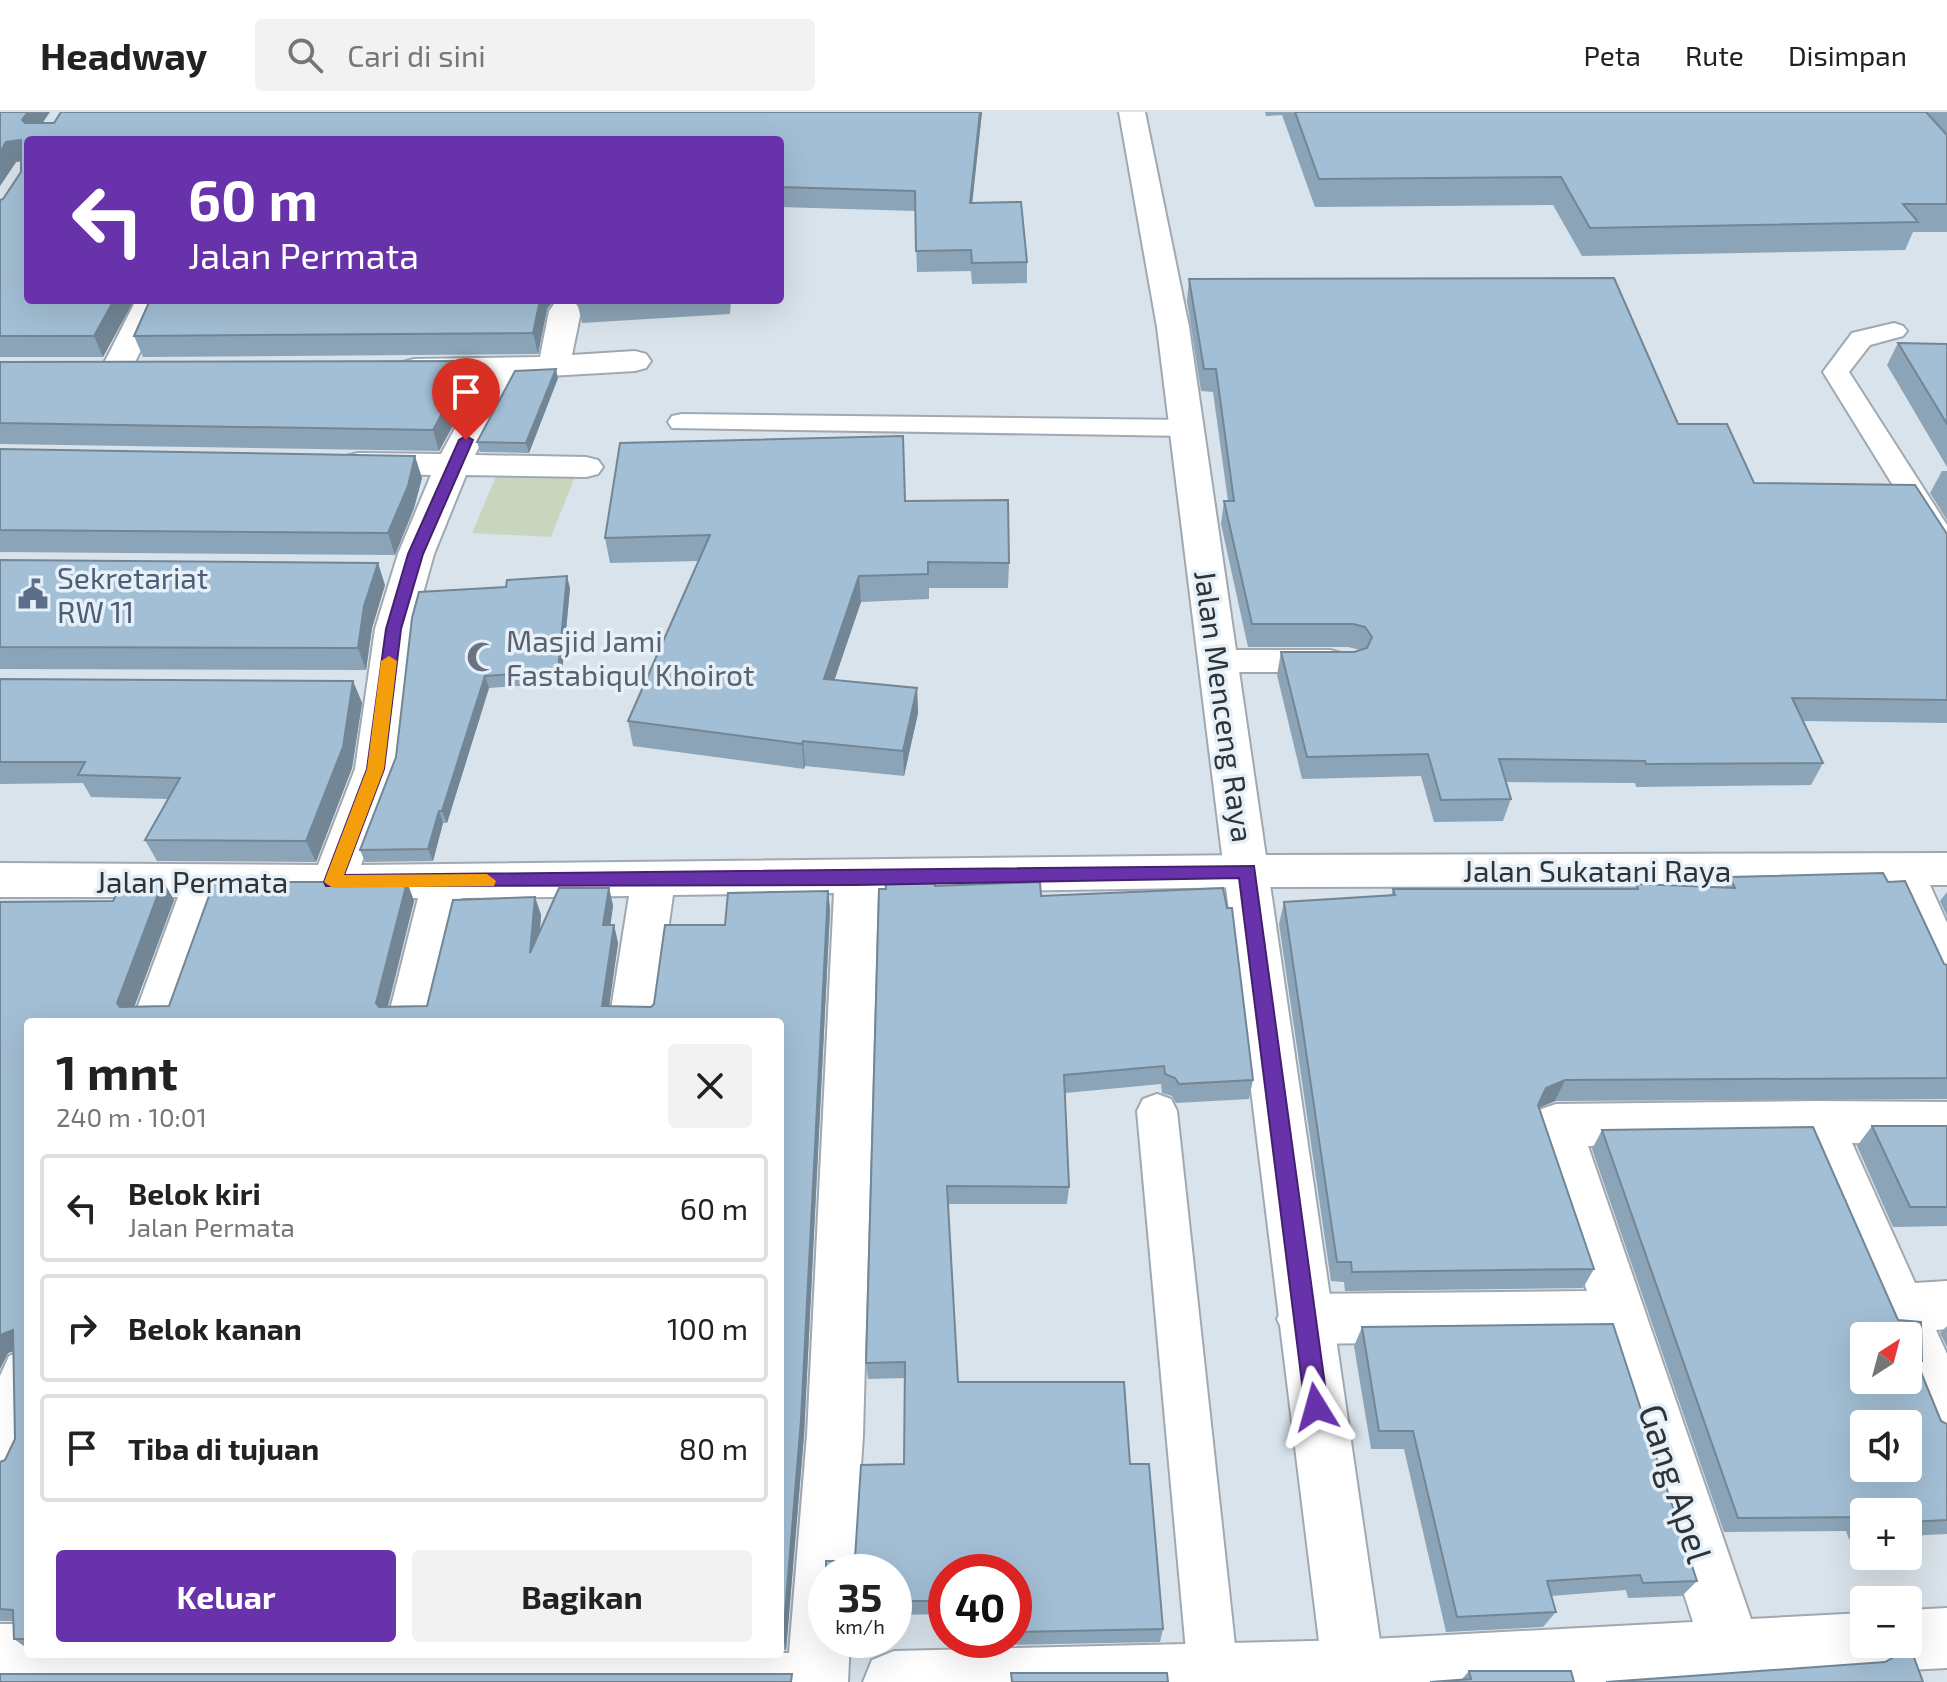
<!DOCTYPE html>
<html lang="id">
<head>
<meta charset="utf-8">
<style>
  :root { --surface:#fff; --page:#f2f2f2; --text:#222; --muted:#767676; --line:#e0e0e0; --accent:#6833aa }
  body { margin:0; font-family:"Exo 2",sans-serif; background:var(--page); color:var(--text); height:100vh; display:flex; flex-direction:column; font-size:30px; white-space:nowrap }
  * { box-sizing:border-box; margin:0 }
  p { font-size:26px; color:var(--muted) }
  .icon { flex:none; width:44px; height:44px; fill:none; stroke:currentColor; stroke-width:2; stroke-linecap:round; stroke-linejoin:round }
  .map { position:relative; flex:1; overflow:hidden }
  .drawer { position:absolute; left:24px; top:906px; width:760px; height:640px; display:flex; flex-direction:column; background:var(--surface); border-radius:8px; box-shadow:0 8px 32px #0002 }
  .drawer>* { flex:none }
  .top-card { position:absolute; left:24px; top:24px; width:760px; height:168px; border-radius:8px; box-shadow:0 8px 32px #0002; background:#6833aa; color:#fff; overflow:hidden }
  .needle { width:52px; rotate:36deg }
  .tools { position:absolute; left:1850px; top:1210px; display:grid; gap:16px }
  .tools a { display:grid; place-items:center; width:72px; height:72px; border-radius:8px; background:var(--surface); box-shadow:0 8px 32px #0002; font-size:40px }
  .speed { position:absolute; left:808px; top:1442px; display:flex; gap:16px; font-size:40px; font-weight:700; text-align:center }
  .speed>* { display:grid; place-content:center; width:104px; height:104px; border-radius:50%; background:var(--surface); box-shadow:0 8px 32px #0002; line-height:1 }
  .speed small { font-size:20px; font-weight:400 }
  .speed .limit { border:12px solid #d22; background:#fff; color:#111 }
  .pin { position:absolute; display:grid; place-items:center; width:68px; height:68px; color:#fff; margin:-82px -34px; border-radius:50% 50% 50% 0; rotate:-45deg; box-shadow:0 0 8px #0007 }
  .pin .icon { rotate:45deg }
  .me { position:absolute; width:88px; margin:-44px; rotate:352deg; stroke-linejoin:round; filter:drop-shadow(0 0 6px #0008) }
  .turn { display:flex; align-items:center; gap:28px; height:168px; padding:0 32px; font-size:36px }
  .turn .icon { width:104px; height:104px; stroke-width:2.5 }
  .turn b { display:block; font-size:56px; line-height:68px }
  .round { display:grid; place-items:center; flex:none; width:84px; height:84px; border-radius:8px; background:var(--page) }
  .overview { display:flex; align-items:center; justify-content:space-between; height:136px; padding:0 32px }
  h1 { font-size:48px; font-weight:700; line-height:60px }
  .cta { display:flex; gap:16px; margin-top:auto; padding:16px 32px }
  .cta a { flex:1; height:92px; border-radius:8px; background:var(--accent); color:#fff; font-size:32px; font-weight:700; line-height:92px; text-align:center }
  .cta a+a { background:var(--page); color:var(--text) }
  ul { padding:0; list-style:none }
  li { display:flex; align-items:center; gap:24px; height:108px; margin:0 16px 12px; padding:0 16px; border:4px solid var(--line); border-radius:8px }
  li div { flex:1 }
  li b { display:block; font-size:30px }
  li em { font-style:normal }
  header { display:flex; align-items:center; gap:48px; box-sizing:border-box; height:112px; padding:0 40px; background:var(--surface); border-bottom:2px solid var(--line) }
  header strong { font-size:38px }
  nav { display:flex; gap:44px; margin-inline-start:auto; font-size:28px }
  .search { width:560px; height:72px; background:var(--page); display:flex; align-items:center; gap:20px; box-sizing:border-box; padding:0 28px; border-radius:8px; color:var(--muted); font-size:30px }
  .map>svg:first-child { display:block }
  .green { fill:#cad5bd }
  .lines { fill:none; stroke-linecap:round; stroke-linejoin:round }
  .service-casing { stroke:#a0a9b1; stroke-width:4 }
  .minor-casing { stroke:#a0a9b1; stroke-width:4 }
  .tertiary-casing { stroke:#a0a9b1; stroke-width:4 }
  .service { fill:#fff; fill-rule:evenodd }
  .minor { fill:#fff; fill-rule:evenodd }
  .tertiary { fill:#fff; fill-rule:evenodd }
  .wall { fill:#8ca4b7 }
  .shaded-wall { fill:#728695 }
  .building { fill:#a3bfd5; stroke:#728695; stroke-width:2; fill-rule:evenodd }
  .route { fill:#6833aa; stroke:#44216e; stroke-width:2 }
  .slow { fill:#f59e0b }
  .labels { text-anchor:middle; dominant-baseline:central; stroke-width:7; stroke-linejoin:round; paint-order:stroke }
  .service-label { font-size:30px; fill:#4e5e75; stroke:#e6f0f8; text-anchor:start }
  .worship-label { font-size:30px; fill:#5b616d; stroke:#e6f0f8; text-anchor:start }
  .street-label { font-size:30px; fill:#303437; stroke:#e6f0f8 }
  .near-street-label { font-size:36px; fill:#303437; stroke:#e6f0f8 }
</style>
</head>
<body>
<header>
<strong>Headway</strong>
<div class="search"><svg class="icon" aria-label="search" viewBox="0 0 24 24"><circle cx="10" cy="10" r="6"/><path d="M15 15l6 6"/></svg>Cari di sini</div>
<nav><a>Peta</a><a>Rute</a><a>Disimpan</a></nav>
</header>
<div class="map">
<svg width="1947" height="1570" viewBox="0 0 1947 1570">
  <rect width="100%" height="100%" fill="#d9e3eb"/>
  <polygon class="green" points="500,355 577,360 551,425 472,421"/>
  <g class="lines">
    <g class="service-casing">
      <g id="service">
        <polygon points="1894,211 1903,214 1907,219 1903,224 1870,233 1849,260 1947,413 1947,445 1936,443 1823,260 1852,221"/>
        <polygon points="682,302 1187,308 1197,310 1201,316 1197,322 1187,324 672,316 668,310 672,304"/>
        <polygon points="1219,538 1330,538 1341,541 1346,549 1341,557 1330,560 1219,560 1208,557 1203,549 1208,541"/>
        <polygon points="1157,982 1171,987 1177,999 1238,1561 1234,1570 1192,1570 1188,1561 1137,999 1143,987"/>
      </g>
    </g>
    <g class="minor-casing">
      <g id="minor">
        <polygon points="136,188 166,188 128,264 117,267 106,264 101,257"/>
        <polygon points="565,190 576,192 581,199 572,243 635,239 646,242 651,249 646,256 635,259 515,266 475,343 586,345 598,348 603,355 598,362 586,365 466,363 434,442 413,517 397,657 361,753 1248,743 1947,741 1947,773 1930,773 1947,811 1947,877 1931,872 1886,774 1248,775 878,781 863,1323 854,1460 826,1460 826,1528 850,1528 848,1570 0,1570 0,1512 28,1512 28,1542 789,1541 807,1323 834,781 673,783 655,910 609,910 629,784 462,786 433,910 387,910 418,786 222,786 178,910 132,910 178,785 0,785 0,751 318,753 355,657 375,517 398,442 431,363 358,361 346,358 341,351 346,344 358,341 441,342 482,267 414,267 403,264 398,257 403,250 414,247 540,245 549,199 554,192"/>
        <polygon points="1818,989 1947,990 1947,1032 1852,1031 1915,1171 1947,1169 1947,1217 1936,1218 1947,1242 1947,1332 1927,1324 1904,1268 1908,1268 1908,1224 1885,1224 1802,1031 1588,1034 1751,1507 1864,1501 1864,1532 1908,1532 1908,1498 1947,1496 1947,1556 1908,1558 1887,1549 1864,1561 1706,1570 863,1570 872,1548 894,1539 1354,1528 1693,1510 1603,1228 1304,1232 1285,1224 1277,1207 1285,1190 1304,1182 1587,1179 1531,1013 1539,998 1556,992"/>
        <polygon points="28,1236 28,1340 20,1359 0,1368 0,1264 9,1244"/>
      </g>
    </g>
    <g class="tertiary-casing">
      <polygon id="tertiary" points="1119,0 1145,0 1189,215 1386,1570 1324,1570 1157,215"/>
    </g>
    <use href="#service" class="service"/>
    <use href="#minor" class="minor"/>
    <use href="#tertiary" class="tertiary"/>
  </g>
  <g class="wall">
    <polygon points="0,0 43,11 982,0 972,91 1027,150 1027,171 972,172 971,159 917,160 915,99 780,95 780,28 28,28 28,188 134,188 103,245 0,245 0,88 3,87 21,60 21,49 16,50 0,74"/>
    <polygon points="1265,0 1947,0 1947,120 1913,120 1905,138 1582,144 1553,93 1315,95 1282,3 1266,4"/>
    <polygon points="1189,167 1678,312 1754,371 1947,422 1947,611 1803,609 1823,651 1811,673 1636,675 1635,671 1506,670 1511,687 1503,709 1434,710 1421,664 1302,667 1277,563 1281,540 1354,540 1360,538 1348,535 1248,535 1221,412 1224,389 1228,389 1213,280 1201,279 1187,189"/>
    <polygon points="570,188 731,188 730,202 582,211 577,190"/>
    <polygon points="553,189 547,197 538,242 143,245 134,224"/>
    <polygon points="1898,231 1947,232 1947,355 1887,253"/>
    <polygon points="471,249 477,270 439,339 0,332 0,250"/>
    <polygon points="558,266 529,341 480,340 477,330"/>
    <polygon points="0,337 422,366 414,396 395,443 0,440"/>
    <polygon points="1942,359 1947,359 1947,408 1930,381"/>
    <polygon points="905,389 1009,451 1008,476 929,476 929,487 861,490 834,568 917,576 918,601 904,664 805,654 804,657 633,634 628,609 699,449 610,451 605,426"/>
    <polygon points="0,448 385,473 372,516 366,558 0,557"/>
    <polygon points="570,476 561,571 489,576 447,711 443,711 433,749 365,750 360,738 396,645"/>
    <polygon points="0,567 353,569 362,591 352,656 316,750 157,749 145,728 168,687 91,685 83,671 0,672"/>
    <polygon points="1730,765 1888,770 1944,852 1947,853 1947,987 1555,989 1539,996 1594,1157 1583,1176 1345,1179 1344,1170 1331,1169 1279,812 1284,790 1391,784 1393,777 1635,777 1637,772 1725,775"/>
    <polygon points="124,769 163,769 174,788 134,895 169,894 214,770 407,770 414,789 388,895 427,894 453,788 535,785 541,803 540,819 559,776 609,776 613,794 610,813 614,813 618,831 609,894 651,895 654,892 665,813 725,813 728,781 828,779 830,798 804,1323 786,1538 780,1538 780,910 28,910 28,1537 14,1527 13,1509 0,1509 0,1350 5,1348 15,1327 14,1239 8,1241 0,1257 0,790 113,789"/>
    <polygon points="935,774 1041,784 1253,968 1249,987 1176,991 1172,984 1162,981 1161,972 1065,981 1069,1075 1067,1092 948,1092 958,1270 1130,1352 1163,1517 1160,1530 1008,1533 1008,1528 1014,1528 1014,1460 946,1460 946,1502 894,1503 894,1460 852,1449 855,1446 904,1352 905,1266 868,1267 866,1251"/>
    <polygon points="1947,780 1947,804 1940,789"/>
    <polygon points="1872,1014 1947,1014 1947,1114 1893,1115 1857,1034"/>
    <polygon points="1602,1018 1918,1253 1941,1309 1947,1312 1947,1422 1908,1424 1908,1400 1864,1400 1864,1427 1849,1427 1846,1419 1724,1420 1592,1037"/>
    <polygon points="1947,1214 1947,1235 1940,1221"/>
    <polygon points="1362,1215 1697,1469 1682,1484 1628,1486 1626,1478 1551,1484 1556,1500 1543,1515 1446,1520 1404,1337 1371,1337 1354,1234"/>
    <polygon points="1469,1559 1574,1570 1462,1567"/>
  </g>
  <g class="shaded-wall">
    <polygon points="28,0 50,0 31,28 22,8"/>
    <polygon points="980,0 982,0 970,111 970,91"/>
    <polygon points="21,28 28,48 16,50 0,74 0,40 6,30"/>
    <polygon points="114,188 134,188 103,245 94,224"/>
    <polygon points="540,188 559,188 553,189 547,197 538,242 533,221"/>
    <polygon points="471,249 477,270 439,339 433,318"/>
    <polygon points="556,257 558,266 529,341 526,331"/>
    <polygon points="415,344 422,366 414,396 395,443 388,421"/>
    <polygon points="378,451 385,473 372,516 366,558 358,536 364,494"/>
    <polygon points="567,464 570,476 561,571 558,559"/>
    <polygon points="859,464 861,490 826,593 824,567"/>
    <polygon points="485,564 489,576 447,711 442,699"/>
    <polygon points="353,569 362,591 352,656 316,750 306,729"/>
    <polygon points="917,576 918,601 904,664 903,639"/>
    <polygon points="803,629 805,654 804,657 802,632"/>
    <polygon points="439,699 443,711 433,749 428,737"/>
    <polygon points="163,769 174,788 129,909 117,891"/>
    <polygon points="407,770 414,789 384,909 376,891"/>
    <polygon points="609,776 613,794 608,831 603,813"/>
    <polygon points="828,779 830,798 804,1323 786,1538 783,1526"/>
    <polygon points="535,785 541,803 536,859 530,841"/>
    <polygon points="614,813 618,831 607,910 602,894"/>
    <polygon points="1565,968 1555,989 1536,997 1546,976"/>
    <polygon points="13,1218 28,1233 8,1241 0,1257 0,1223"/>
  </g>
  <g class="building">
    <polygon points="0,0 28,0 22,8 25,11 54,11 61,0 980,0 970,91 1021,90 1027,150 972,151 971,138 916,139 915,79 780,75 780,28 28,28 28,188 114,188 94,224 0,224 0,88 3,87 21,60 21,28 6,30 0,40"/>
    <polygon points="1295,0 1926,0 1947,23 1947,92 1903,92 1918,110 1590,116 1561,65 1319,67"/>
    <polygon points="1614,166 1678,312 1727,312 1754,371 1915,373 1947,422 1947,588 1792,586 1823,651 1646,652 1645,649 1499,647 1511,687 1441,688 1428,642 1307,645 1281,540 1354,540 1367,536 1372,525 1365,515 1353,512 1252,512 1224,389 1234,389 1216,257 1204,257 1189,167"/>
    <polygon points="150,188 540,188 533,221 134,224"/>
    <polygon points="578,188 612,188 577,190"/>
    <polygon points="1898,231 1947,232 1947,312"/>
    <polygon points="471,249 433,318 0,311 0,250"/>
    <polygon points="556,257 526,331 477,330 515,259"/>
    <polygon points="903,324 905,389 1008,388 1009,451 928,450 928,462 859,464 824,567 917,576 903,639 803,629 802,632 628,609 710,423 605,426 620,331"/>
    <polygon points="0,337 415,344 408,374 388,421 0,418"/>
    <polygon points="0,448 378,451 364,494 358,536 0,535"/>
    <polygon points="567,464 558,559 485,564 442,699 439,699 428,737 360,738 396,645 412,506 419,480 506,475 507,468"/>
    <polygon points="0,567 353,569 343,635 306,729 145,728 180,666 78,663 85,650 0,650"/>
    <polygon points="1883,761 1888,770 1905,769 1944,852 1947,853 1947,966 1565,968 1546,976 1538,993 1594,1157 1352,1160 1351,1150 1337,1150 1284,790 1395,783 1393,777 1638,777 1637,772 1735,776 1730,765"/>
    <polygon points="934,764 935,774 1040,770 1041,784 1223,776 1227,796 1232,796 1253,968 1179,972 1175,966 1165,962 1164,954 1064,963 1069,1075 947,1074 958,1270 1124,1270 1130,1352 1149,1352 1163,1517 1014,1520 1014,1460 946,1460 946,1489 894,1489 894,1460 826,1460 826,1449 852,1449 855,1446 861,1353 904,1352 905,1250 866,1251 879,777 886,777 885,768"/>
    <polygon points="124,769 163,769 117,891 120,895 169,894 214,770 407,770 376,891 379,895 427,894 453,788 535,785 530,841 559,776 609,776 603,813 614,813 602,894 651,895 654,892 665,813 725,813 728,781 828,779 801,1308 783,1526 780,1526 780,910 28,910 28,1527 14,1527 13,1498 0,1497 0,1350 5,1348 15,1327 13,1218 0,1223 0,790 113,789"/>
    <polygon points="1872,1014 1947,1014 1947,1095 1910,1095"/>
    <path d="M 1813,1015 L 1898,1208 L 1921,1210 L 1922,1249 L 1918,1253 L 1941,1309 L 1947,1312 L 1947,1408 L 1908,1410 L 1908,1400 L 1864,1400 L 1864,1408 L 1863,1405 L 1738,1406 L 1602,1018 ZM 1864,1224 L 1908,1224 L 1908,1268 L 1864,1268 ZM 1864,1312 L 1908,1312 L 1908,1356 L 1864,1356 Z"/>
    <polygon points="1613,1212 1697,1469 1643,1471 1640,1463 1547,1469 1556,1500 1457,1505 1413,1319 1379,1319 1362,1215"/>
    <polygon points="1903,1540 1912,1540 1923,1570 1606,1570 1885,1550"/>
    <polygon points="1469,1559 1571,1559 1574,1570 1430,1570 1471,1567"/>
    <polygon points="1011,1561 1167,1561 1168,1570 1012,1570"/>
    <polygon points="0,1562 792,1562 791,1570 0,1570"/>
  </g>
  <polygon class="route" points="466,324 473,328 423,442 401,517 384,657 344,763 1254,754 1328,1295 1324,1303 1316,1306 1308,1303 1305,1295 1239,766 857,773 326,774 324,770 367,657 386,517 408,442 459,328"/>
  <polygon class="slow" points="389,544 397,549 384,657 344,763 487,762 496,769 494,774 333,776 324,770 367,657 381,549"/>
  <defs>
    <g id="civic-bare" transform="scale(2.4)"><path d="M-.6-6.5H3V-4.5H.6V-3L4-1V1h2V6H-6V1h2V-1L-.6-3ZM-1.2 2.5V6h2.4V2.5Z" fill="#5c6f8a" stroke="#e6f0f8" stroke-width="2.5" paint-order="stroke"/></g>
    <g id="mosque-bare" transform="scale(2.4)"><path d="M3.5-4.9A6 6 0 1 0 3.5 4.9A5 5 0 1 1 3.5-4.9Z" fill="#6b7280" stroke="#e6f0f8" stroke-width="2.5" paint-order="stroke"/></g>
  </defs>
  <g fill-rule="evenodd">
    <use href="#civic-bare" x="33" y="482"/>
    <use href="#mosque-bare" x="482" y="545"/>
  </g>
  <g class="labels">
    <g class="service-label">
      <text x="57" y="465">Sekretariat<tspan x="57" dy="34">RW 11</tspan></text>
    </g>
    <g class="worship-label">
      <text x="506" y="528">Masjid Jami<tspan x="506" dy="34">Fastabiqul Khoirot</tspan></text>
    </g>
    <g class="street-label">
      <text transform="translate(1225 594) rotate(82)">Jalan Menceng Raya</text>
      <text x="1597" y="758">Jalan Sukatani Raya</text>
      <text x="192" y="769">Jalan Permata</text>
    </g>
    <g class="near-street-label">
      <text transform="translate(1677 1371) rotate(72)">Gang Apel</text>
    </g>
  </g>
</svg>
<div class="tools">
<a><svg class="needle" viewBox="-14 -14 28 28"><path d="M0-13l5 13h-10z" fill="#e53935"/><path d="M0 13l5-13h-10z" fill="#767676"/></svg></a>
<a><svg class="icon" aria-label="sound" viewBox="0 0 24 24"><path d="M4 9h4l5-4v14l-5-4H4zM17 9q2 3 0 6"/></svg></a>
<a>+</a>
<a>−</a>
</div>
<div class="speed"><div>35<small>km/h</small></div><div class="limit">40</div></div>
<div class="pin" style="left:466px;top:328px;background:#d93025"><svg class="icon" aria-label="arrive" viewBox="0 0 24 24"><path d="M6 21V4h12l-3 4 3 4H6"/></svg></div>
<svg class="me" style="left:1316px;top:1295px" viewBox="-20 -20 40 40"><path d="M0-17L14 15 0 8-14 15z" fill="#6833aa" stroke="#fff" stroke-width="4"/></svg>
<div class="top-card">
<div class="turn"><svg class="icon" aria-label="left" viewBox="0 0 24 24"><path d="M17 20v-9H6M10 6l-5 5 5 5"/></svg><div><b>60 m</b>Jalan Permata</div></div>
</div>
<section class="drawer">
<div class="overview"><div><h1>1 mnt</h1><p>240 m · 10:01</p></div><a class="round"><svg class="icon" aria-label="close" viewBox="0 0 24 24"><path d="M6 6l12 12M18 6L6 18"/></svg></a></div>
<ul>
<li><svg class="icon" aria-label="left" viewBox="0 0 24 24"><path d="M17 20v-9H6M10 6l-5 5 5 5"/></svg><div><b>Belok kiri</b><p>Jalan Permata</p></div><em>60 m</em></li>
<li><svg class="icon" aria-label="right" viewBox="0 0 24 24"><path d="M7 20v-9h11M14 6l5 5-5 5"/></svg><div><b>Belok kanan</b></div><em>100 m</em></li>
<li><svg class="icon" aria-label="arrive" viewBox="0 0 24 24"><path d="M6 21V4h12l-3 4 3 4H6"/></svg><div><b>Tiba di tujuan</b></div><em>80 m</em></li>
</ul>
<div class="cta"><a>Keluar</a><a>Bagikan</a></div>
</section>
</div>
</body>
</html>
